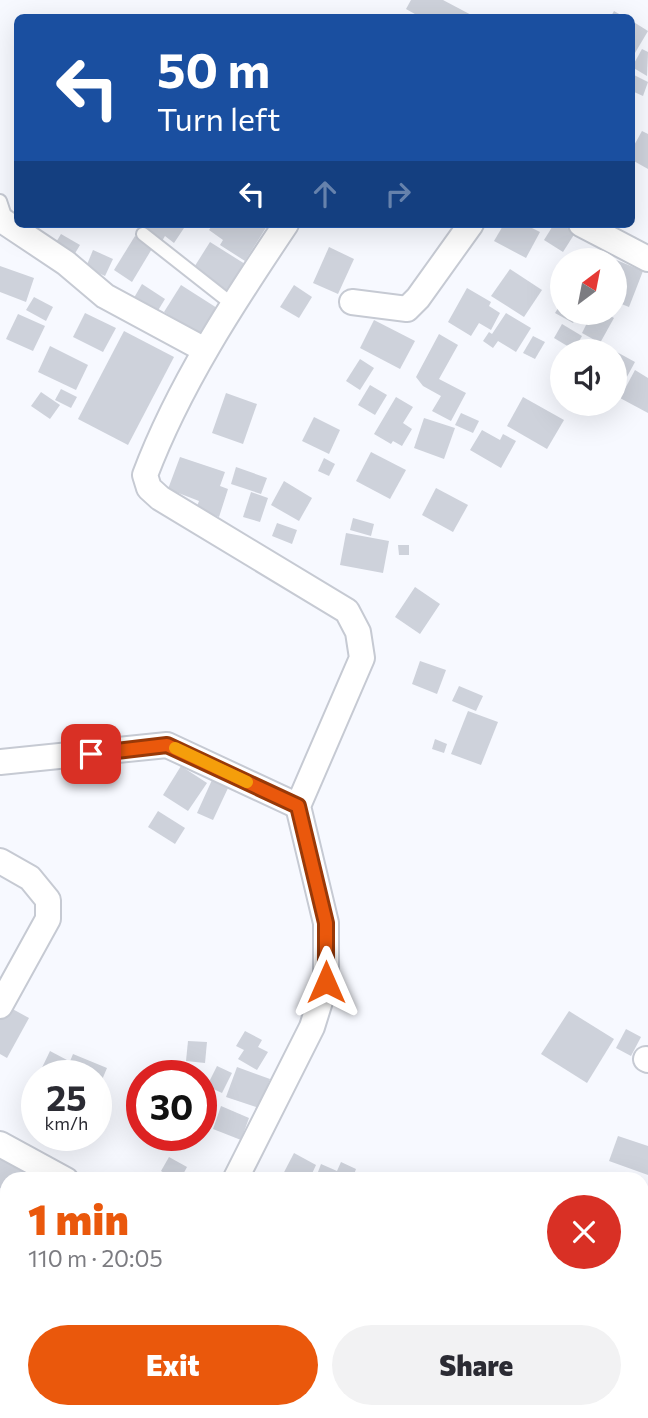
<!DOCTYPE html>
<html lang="en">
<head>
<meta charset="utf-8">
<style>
  :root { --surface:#fff; --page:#f2f2f3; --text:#2b2b33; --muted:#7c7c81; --accent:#ea580c }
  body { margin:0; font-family:Commissioner,sans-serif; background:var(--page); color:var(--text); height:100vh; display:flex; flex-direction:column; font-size:26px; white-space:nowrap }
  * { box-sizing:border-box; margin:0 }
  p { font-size:23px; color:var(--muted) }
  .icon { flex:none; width:38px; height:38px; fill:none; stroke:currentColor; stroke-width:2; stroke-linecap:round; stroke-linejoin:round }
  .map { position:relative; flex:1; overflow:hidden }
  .details { position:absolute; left:0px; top:1172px; width:649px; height:247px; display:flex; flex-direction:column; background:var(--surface); border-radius:21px 21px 0 0; box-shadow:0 7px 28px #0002 }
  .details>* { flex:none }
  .banner { position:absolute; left:14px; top:14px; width:621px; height:214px; border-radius:10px; box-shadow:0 7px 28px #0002; background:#1a4fa0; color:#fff; overflow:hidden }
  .needle { width:46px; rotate:32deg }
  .controls { position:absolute; left:550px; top:248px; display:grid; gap:14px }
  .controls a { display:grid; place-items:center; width:77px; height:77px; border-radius:50%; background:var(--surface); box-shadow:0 7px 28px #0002; font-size:35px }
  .speed { position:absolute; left:21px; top:1060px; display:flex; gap:14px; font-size:35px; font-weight:700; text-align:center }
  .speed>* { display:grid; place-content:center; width:91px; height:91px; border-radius:50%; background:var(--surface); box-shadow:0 7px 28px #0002; line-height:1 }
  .speed small { font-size:18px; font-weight:400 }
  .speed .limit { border:10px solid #d22; background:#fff; color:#111 }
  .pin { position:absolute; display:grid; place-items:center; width:60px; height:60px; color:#fff; margin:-30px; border-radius:14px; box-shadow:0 4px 10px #0006 }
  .me { position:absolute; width:77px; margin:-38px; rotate:0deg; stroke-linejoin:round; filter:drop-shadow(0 0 5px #0008) }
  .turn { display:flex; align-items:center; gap:24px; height:147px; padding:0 28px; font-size:32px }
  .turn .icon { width:91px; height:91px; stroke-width:2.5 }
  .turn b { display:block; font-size:49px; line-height:60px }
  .lanes { display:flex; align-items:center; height:66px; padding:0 28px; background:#0003; justify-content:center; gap:35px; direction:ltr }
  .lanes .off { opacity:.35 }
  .round { display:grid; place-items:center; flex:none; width:74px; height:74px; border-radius:37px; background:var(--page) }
  .head { display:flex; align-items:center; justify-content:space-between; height:119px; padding:0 28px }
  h1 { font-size:42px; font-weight:800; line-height:52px; color:var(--accent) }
  .button { display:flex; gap:14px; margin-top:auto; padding:14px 28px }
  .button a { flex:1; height:80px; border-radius:42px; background:var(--accent); color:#fff; font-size:28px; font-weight:800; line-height:80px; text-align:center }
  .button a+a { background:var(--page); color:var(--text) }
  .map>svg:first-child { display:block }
  .building { fill:#ced2db }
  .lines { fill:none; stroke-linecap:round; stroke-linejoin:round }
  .service-casing { stroke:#c6cad3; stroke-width:16 }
  .minor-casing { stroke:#c6cad3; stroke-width:28 }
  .service { stroke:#fff; stroke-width:12 }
  .minor { stroke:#fff; stroke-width:24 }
  .route-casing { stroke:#983908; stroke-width:18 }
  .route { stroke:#ea580c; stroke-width:12 }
  .slow { stroke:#f59e0b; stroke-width:12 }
</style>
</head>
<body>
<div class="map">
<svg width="648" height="1418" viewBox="0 0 648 1418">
  <rect width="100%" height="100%" fill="#f7f9ff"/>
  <g class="building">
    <polygon points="411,0 443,0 477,18 422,18 406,9"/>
    <polygon points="614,11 626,18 610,18"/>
    <polygon points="632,21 648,31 632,58"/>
    <polygon points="642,49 648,52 647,76 632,67"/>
    <polygon points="632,74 648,82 643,96 632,91"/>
    <polygon points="642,131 648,134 648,169 632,160 632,149"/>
    <polygon points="142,224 178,224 184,228 174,243 165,236 162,241 140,226"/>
    <polygon points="213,224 264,224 267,226 245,261 220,245 223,240 209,230"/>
    <polygon points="504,224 524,224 540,232 526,258 494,241"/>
    <polygon points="554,224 561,224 575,233 563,252 544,240"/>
    <polygon points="61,234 80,245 71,260 52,249"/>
    <polygon points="135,236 153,247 132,282 114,270"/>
    <polygon points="210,242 245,264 228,291 193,269"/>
    <polygon points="329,247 354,259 338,294 313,283"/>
    <polygon points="93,250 113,259 105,276 86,267"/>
    <polygon points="592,250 643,271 629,307 614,301 614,261 588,261"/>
    <polygon points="0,266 34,278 26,302 0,292"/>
    <polygon points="510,269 542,290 524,317 491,296"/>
    <polygon points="142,284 165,299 154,317 131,303"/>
    <polygon points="181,285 217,308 200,335 164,312"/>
    <polygon points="294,285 312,297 299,318 280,307"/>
    <polygon points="467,288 491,302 489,306 500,313 491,330 479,323 471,336 448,322"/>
    <polygon points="34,297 53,307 46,321 26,310"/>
    <polygon points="562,302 562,313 579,313 573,323 555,313"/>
    <polygon points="85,313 116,328 103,352 73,337"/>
    <polygon points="506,313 531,328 516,352 498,341 493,348 483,341 489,332 492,334"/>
    <polygon points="592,313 605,313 614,318 600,343 582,333"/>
    <polygon points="18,314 45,326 33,351 6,339"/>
    <polygon points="374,320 415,341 400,369 360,348"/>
    <polygon points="562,324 582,336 574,350 554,338"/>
    <polygon points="124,331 174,357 128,445 78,419"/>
    <polygon points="439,334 458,345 439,379 466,393 451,421 432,411 441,396 423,386 416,377"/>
    <polygon points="533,336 545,342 535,359 523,353"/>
    <polygon points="604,345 635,362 617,395 614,394 614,352 600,352"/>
    <polygon points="50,346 88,365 76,390 38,372"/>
    <polygon points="360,359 374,368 360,390 346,381"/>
    <polygon points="635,370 648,378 648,413 620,398"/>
    <polygon points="370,385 387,395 375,415 358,405"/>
    <polygon points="61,389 77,397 71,408 55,400"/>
    <polygon points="41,392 60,405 50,419 31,406"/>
    <polygon points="226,393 257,404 243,444 212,433"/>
    <polygon points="396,397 413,407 403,423 412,429 402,446 393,441 391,444 374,434"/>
    <polygon points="523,397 564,420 547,449 507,426"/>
    <polygon points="461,413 479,421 473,433 455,425"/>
    <polygon points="314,417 340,430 329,454 302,441"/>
    <polygon points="424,418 455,428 444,459 414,448"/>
    <polygon points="482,430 500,440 503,434 516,441 501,468 470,450"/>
    <polygon points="371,452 406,470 390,499 356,481"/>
    <polygon points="180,457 225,472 220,486 228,489 219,517 196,509 199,501 168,489"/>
    <polygon points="324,458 335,464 329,476 318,471"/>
    <polygon points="236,467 267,478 261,494 231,484"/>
    <polygon points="284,481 312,498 299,521 271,505"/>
    <polygon points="436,488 468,505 453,532 422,515"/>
    <polygon points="251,492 268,498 260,522 243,517"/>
    <polygon points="353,518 374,524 371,536 350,530"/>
    <polygon points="277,523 297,530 292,544 272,536"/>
    <polygon points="346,533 389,541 383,573 340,565"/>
    <polygon points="398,545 409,545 409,555 399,555"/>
    <polygon points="415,587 440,604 420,634 395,617"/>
    <polygon points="420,661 446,670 437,694 412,684"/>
    <polygon points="459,686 483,696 476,711 452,701"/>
    <polygon points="468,711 498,722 481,765 451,754"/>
    <polygon points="435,739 447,744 444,753 432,749"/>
    <polygon points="181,766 207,783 188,811 163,795"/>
    <polygon points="212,780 228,788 213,820 197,813"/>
    <polygon points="158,811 185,828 175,844 148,827"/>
    <polygon points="7,1006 29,1018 7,1058 0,1054 0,1019"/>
    <polygon points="569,1011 614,1039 587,1083 541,1054"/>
    <polygon points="626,1029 641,1037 631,1056 616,1048"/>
    <polygon points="245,1031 262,1040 258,1047 268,1052 257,1070 238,1059 244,1050 236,1046"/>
    <polygon points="188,1041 207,1042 205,1063 186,1061"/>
    <polygon points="50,1051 67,1060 58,1076 38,1076"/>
    <polygon points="73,1054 107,1068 96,1094 96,1076 64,1076"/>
    <polygon points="217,1066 232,1073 222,1093 207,1086"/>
    <polygon points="237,1067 270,1079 259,1108 226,1097"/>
    <polygon points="142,1095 142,1110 135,1106"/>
    <polygon points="201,1098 215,1103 201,1135"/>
    <polygon points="221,1106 249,1118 241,1140 213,1129"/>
    <polygon points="618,1136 648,1146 648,1175 609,1161"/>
    <polygon points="294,1153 316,1165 309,1180 280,1180"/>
    <polygon points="0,1156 29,1169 24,1180 7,1180 7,1191 0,1188"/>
    <polygon points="169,1157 187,1167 180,1180 175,1180 161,1171"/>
    <polygon points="341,1162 356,1169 352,1180 315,1180 321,1164 337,1171"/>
    <polygon points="194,1173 205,1180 190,1180"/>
    <polygon points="0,1192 7,1196 7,1206 0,1219"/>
    <polygon points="1,1234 7,1237 7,1262 0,1258"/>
    <polygon points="0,1265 7,1268 7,1280 0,1294"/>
    <polygon points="642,1324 648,1325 648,1357 642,1357"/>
    <polygon points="0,1404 7,1409 1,1418 0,1418"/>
    <polygon points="642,1407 648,1410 648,1418 622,1418 625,1412 642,1412"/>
    <polygon points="8,1412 13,1412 22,1418 4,1418"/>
    <polygon points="75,1412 98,1412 107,1418 71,1418"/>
    <polygon points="119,1412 137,1412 134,1418 129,1418"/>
    <polygon points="439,1412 466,1412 475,1418 435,1418"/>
  </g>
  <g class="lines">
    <g class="service-casing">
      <g id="service">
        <polyline points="0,201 7,222"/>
        <polyline points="143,234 232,304"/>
      </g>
    </g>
    <g class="minor-casing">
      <g id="minor">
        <polyline points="0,219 66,263 105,296 205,350"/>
        <polyline points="581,224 648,259"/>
        <polyline points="352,302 407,309 418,298 471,224"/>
        <polyline points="0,762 167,745 298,806"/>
        <polyline points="0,861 30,878 48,900 48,919 0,1006"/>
        <polyline points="646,1059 648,1060"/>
        <polyline points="0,1144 66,1180"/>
        <path d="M 235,1180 L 312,1027 L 326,982 L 326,923 L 298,806 L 362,658 L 358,632 L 347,611 L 160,498 L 149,488 L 145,475 C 179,385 233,303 286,224"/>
        <polyline points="150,1418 152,1412"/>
      </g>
    </g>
    <use href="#service" class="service"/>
    <use href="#minor" class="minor"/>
  </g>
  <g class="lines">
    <g class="route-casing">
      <polyline id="route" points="91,754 167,745 298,806 326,923 326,982"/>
    </g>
    <use href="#route" class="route"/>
    <polyline class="slow" points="175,748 247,782"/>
  </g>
</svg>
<div class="controls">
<a><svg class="needle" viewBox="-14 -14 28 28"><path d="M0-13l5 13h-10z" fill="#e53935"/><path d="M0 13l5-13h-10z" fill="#7c7c81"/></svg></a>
<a><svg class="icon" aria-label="sound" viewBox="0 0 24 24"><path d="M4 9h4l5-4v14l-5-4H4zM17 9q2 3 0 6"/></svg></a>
</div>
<div class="speed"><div>25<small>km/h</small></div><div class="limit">30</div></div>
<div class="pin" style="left:91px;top:754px;background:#d93025"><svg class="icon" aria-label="arrive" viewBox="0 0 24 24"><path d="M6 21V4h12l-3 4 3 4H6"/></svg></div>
<svg class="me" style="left:326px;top:982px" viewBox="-20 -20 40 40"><path d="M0-17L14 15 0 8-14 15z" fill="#ea580c" stroke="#fff" stroke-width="4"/></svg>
<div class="banner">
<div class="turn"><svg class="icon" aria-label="left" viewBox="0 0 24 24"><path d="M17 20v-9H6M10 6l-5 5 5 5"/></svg><div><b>50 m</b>Turn left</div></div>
<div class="lanes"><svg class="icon" aria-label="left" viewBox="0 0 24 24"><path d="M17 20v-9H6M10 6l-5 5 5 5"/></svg><svg class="icon off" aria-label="ahead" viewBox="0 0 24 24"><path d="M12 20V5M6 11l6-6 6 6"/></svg><svg class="icon off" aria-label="right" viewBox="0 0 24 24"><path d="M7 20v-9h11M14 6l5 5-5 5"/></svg></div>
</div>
<section class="details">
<div class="head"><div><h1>1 min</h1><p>110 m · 20:05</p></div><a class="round" style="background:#d93025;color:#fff"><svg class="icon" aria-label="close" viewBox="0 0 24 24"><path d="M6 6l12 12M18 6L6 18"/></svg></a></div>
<div class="button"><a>Exit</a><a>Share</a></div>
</section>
</div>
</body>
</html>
